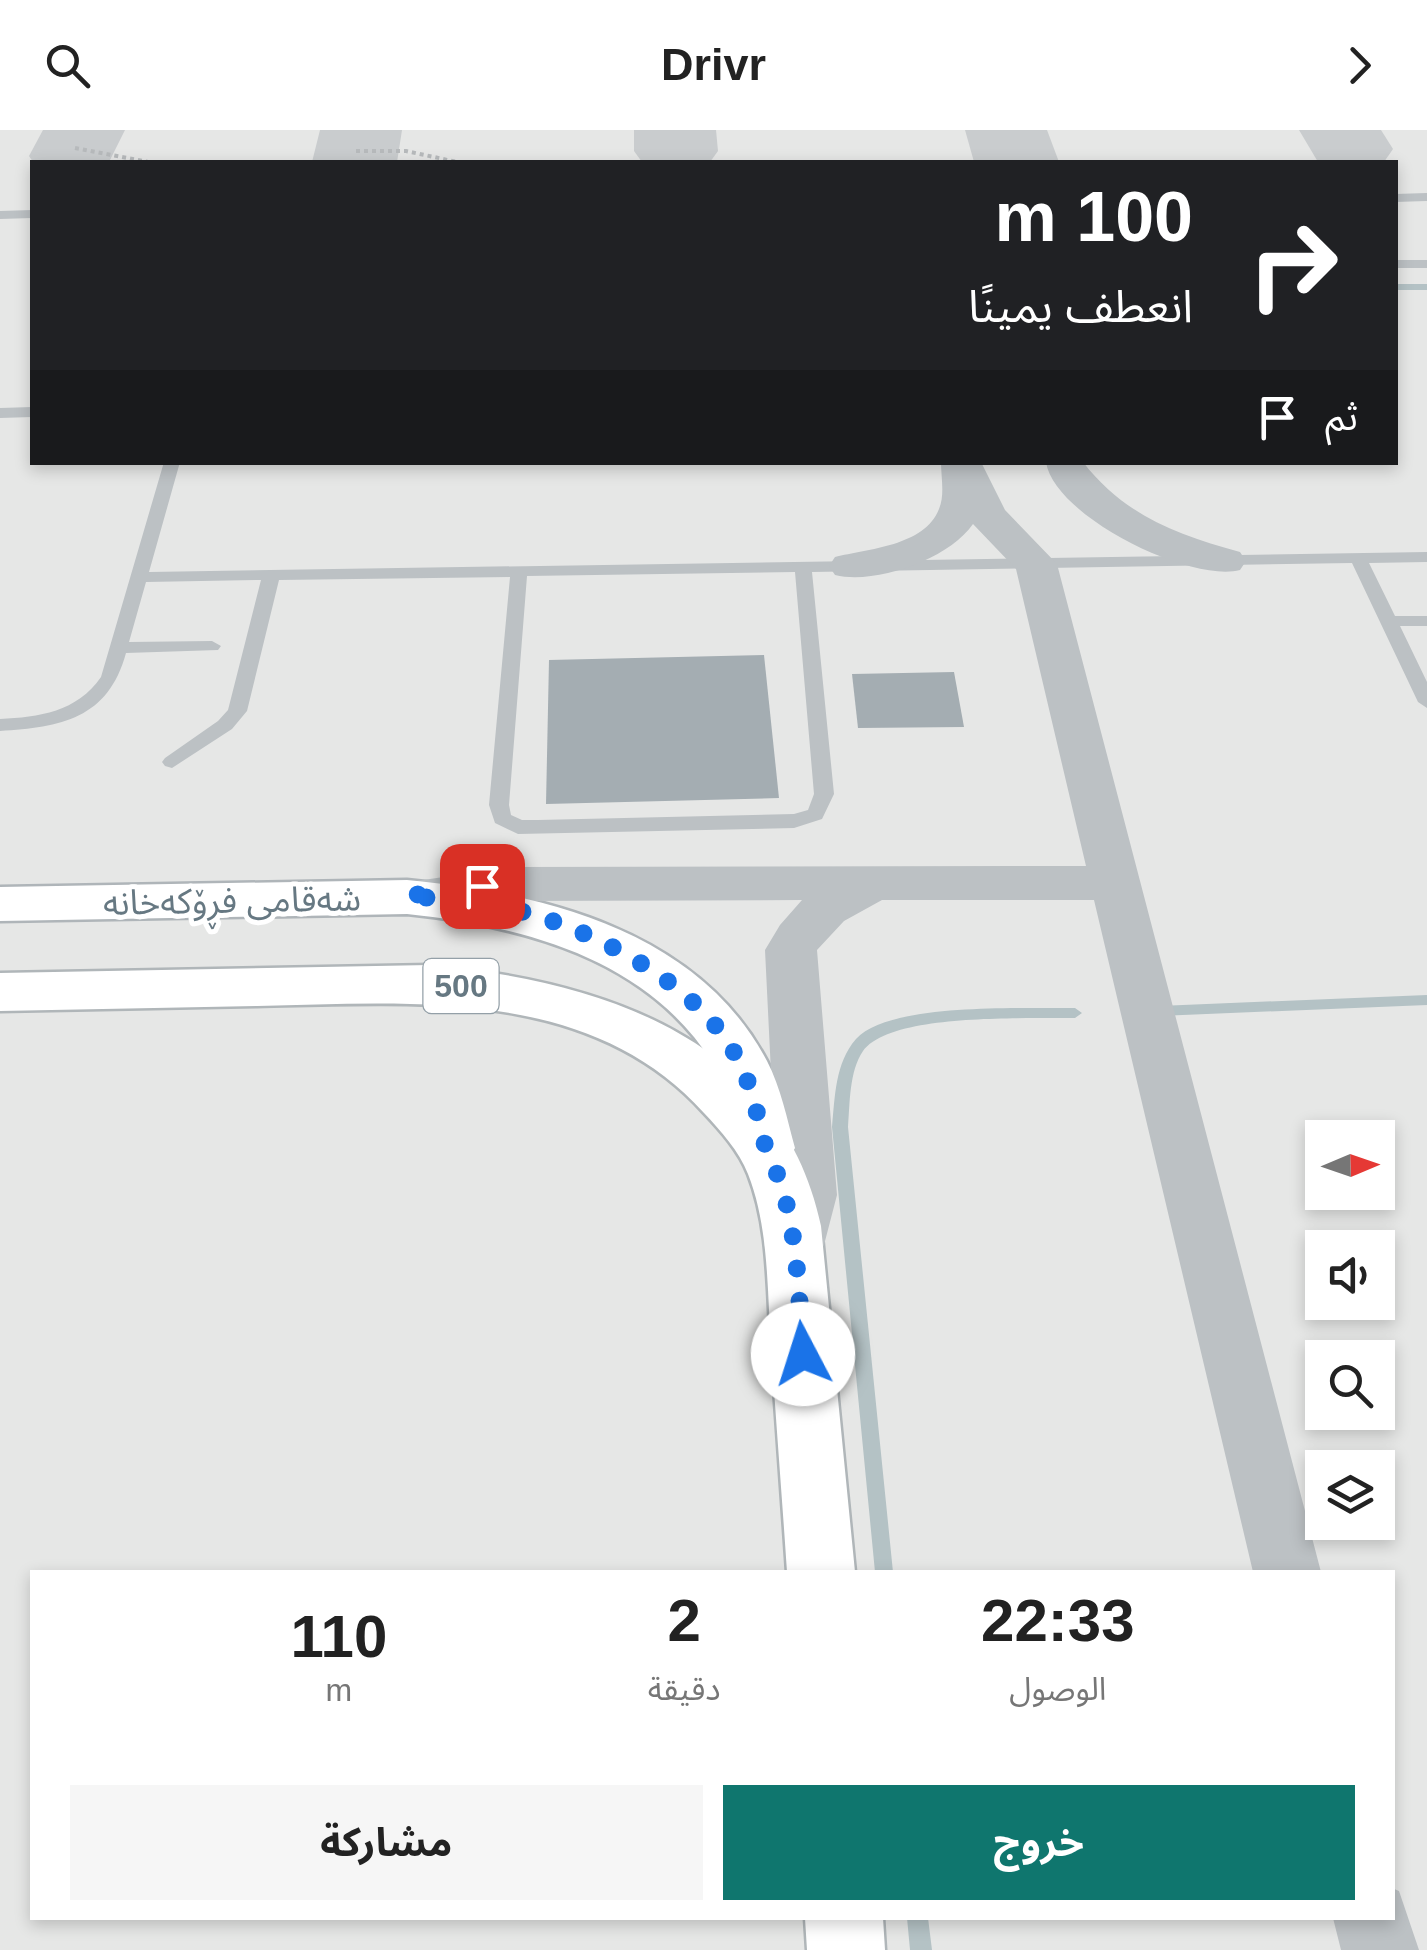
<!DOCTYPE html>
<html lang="ar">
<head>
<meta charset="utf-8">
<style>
  :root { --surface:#fff; --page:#f6f6f6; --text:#222; --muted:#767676; --accent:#0f766e }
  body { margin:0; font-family:Helvetica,"Noto Sans Arabic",sans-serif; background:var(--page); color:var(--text); direction:rtl; height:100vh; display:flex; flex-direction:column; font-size:38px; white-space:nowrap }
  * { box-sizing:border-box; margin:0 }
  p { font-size:32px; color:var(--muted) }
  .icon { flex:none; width:55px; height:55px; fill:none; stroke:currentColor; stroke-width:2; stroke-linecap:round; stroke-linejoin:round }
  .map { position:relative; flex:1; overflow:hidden; direction:ltr }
  .sheet { position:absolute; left:30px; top:1440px; width:1365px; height:350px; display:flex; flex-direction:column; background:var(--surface); border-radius:0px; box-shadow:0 5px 15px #0003; direction:rtl }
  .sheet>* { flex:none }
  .banner { position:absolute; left:30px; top:30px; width:1368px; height:305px; border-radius:0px; box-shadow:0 5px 15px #0003; direction:rtl; background:#202124; color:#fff; overflow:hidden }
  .needle { width:65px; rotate:88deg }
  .tools { position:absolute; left:1305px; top:990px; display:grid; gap:20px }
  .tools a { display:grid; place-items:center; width:90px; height:90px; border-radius:0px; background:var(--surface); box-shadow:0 5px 15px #0003; font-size:50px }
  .pin { position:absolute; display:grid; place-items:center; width:85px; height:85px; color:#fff; margin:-42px; border-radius:20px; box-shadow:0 5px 15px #0006 }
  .me { position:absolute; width:110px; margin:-55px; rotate:355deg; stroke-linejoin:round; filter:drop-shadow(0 0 8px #0008) }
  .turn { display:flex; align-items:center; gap:35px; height:210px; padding:0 40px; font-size:45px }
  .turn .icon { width:130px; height:130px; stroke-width:2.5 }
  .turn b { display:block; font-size:70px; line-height:85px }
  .then { display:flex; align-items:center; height:95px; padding:0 40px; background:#0003; gap:20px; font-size:38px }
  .eta { display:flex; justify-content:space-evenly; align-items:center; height:170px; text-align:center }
  .eta b { font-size:60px; font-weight:700; line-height:70px }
  .primary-button { display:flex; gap:20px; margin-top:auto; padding:20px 40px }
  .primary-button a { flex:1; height:115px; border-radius:0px; background:var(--accent); color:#fff; font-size:40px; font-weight:700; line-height:115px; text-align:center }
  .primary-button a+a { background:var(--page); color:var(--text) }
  header { display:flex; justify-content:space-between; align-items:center; height:130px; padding:0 40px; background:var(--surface); font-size:45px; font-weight:700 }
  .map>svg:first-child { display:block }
  .built { fill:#e6e7e6; fill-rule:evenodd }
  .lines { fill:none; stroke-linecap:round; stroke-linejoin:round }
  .stream { fill:#b4c2c5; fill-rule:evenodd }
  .taxiway { fill:#c9ccce; fill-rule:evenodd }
  .building { fill:#a4adb2 }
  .secondary-casing { stroke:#afb5b9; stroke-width:5 }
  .primary-casing { stroke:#b0b6b9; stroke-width:5 }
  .path { stroke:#b7babc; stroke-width:4; stroke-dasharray:4 4; stroke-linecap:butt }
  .service { fill:#bcc1c4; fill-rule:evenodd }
  .tertiary { fill:#bcc1c4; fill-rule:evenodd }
  .secondary { fill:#fff; fill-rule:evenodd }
  .primary { fill:#fff; fill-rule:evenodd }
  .route { stroke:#1a73e8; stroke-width:18; stroke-dasharray:0 32.4 }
  .labels { text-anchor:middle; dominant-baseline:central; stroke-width:10; stroke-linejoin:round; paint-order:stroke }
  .shield { fill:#fff; stroke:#94a0a8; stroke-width:2.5 }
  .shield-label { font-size:32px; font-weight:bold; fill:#667882 }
  .street-label { font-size:35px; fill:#667882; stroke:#fff }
</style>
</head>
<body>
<header><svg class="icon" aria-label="forward" viewBox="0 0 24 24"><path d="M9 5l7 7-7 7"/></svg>Drivr<svg class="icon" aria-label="search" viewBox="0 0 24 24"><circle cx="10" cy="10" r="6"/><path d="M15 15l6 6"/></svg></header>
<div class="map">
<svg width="1427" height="1820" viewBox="0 0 1427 1820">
  <rect width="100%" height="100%" fill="#f6f5f2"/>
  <path class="built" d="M 0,0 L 1427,0 L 1427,1820 L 0,1820 ZM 32,32 L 1395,32 L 1395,332 L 32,332 ZM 1322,1008 L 1378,1008 L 1378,1062 L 1322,1062 ZM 1322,1118 L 1378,1118 L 1378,1172 L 1322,1172 ZM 1322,1228 L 1378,1228 L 1378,1282 L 1322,1282 ZM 1322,1338 L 1378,1338 L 1378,1392 L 1322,1392 ZM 32,1442 L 1392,1442 L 1392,1788 L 32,1788 Z"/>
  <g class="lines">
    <g class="stream">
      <rect x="1395" y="154" width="32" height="6"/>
      <polygon points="1427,865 1427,875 1159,886 1152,881 1159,876"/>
      <path d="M 1075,878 L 1082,883 L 1075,888 C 1029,889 891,882 863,921 C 849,942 850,973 848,997 L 893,1442 L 875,1442 L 832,997 C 835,967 835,933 856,909 C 889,872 1026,879 1075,878 Z"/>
      <polygon points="907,1788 928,1788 932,1820 910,1820"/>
    </g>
    <g class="taxiway">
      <polygon points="43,0 125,0 109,32 33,32 29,26"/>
      <polygon points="320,0 402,0 397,32 312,32"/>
      <polygon points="634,0 716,0 718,21 710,32 642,32 634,21"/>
      <polygon points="965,0 1047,0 1059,32 974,32"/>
      <polygon points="1299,0 1381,0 1393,19 1384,32 1318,32"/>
    </g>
  </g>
  <g class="building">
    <polygon points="764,525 779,668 546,674 549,530"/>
    <polygon points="954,542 964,597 858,598 852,544"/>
  </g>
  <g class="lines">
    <g class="secondary-casing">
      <path id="secondary" d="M 407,750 C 542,763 698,800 767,931 C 781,958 787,989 795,1018 L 786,1033 L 766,1040 L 746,1033 C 728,1002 731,963 712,932 C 646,828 522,796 407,784 L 0,791 L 0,757 Z"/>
    </g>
    <g class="primary-casing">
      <g id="primary">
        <path d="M 430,835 C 600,851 781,907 821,1096 L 855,1442 L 787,1442 C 782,1367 776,1291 771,1216 C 767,1159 769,1097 748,1044 C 739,1021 721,1001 704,983 C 590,856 411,873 257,876 C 171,878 86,879 0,881 L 0,843 Z"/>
        <polygon points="805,1788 883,1788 885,1820 807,1820"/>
      </g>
    </g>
    <g class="path">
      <polyline points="75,18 148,32"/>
      <polyline points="356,21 406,21 457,32"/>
    </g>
    <g class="service">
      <polygon points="1427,63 1427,71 1395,72 1395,64"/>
      <polygon points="32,80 32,88 0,89 0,81"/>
      <rect x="1395" y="130" width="32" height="8"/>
      <polygon points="32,277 32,287 0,288 0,278"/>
      <path d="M 164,332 L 180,332 L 149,442 L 1427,422 L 1427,432 L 1369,433 L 1395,486 L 1427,486 L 1427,496 L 1400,496 L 1427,552 L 1427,578 L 1418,572 L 1352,433 L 812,442 L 834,664 L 822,689 L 794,698 L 518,704 L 495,693 L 489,675 L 510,447 L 279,450 L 247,581 L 232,599 L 172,638 L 165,636 L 162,632 L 165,628 L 218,591 L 228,580 L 261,450 L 146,452 L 129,512 L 212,511 L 221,516 L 218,520 L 126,523 C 108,589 61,597 0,601 L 0,589 C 39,587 77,582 101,547 ZM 795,442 L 814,664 L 808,680 L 794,684 L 538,690 L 522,690 L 511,685 L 509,675 L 527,446 Z"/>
    </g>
    <g class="tertiary">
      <path d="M 941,332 L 981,332 L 1005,380 L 1057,434 L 1321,1442 L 1253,1442 L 1094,770 L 882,770 L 844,791 L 817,820 L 837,1065 L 824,1115 L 815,1132 L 794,1139 L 773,1132 L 764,1115 L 777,1065 L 765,820 L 780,795 L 802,770 L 512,771 L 407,784 L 389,779 L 381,767 L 389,755 L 512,737 L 1086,736 L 1016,439 L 973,394 C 949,429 876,455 835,445 L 829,436 L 835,427 C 867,419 925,416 939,379 C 945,365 941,347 941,332 Z"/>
      <path d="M 1046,332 L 1083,332 C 1124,385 1177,405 1240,422 L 1246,431 L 1240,440 C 1190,453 1054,386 1046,332 Z"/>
      <polygon points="1392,1758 1399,1761 1419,1820 1341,1820 1333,1788 1392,1788"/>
    </g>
    <use href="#secondary" class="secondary"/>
    <use href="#primary" class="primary"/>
  </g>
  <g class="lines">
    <path class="route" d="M 482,756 L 406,766 C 444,769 483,771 520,781 C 596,801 700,855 737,928 C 752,955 757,985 765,1015 C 769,1029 778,1043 782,1057 C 798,1111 799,1169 803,1224"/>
  </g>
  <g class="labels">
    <rect class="shield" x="423.5" y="829" width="75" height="54" rx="8"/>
    <g class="shield-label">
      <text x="461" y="856">500</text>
    </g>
    <g class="street-label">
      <text transform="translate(232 770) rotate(-1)">شەقامی فڕۆکەخانە</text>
    </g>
  </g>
</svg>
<div class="tools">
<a><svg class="needle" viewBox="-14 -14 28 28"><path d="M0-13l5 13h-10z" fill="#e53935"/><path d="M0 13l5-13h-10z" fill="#767676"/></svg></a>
<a><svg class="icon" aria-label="sound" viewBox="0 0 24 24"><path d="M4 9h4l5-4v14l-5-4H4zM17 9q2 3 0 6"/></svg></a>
<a><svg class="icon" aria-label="search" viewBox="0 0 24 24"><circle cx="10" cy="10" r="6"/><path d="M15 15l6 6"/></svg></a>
<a><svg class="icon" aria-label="layers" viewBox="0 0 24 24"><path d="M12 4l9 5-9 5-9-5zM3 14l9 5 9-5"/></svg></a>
</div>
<div class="pin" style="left:482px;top:756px;background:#d93025"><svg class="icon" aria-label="arrive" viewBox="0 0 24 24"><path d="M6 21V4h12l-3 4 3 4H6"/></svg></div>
<svg class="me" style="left:803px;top:1224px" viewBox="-20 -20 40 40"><circle r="19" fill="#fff"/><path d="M0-13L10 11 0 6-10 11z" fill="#1a73e8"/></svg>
<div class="banner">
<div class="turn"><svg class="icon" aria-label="right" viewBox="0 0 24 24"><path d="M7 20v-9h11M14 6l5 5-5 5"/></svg><div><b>100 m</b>انعطف يمينًا</div></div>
<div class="then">ثم<svg class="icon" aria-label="arrive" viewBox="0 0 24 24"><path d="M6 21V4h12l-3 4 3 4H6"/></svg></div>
</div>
<section class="sheet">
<div class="eta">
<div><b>22:33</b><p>الوصول</p></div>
<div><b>2</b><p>دقيقة</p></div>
<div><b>110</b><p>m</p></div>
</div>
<div class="primary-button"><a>خروج</a><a>مشاركة</a></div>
</section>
</div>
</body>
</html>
